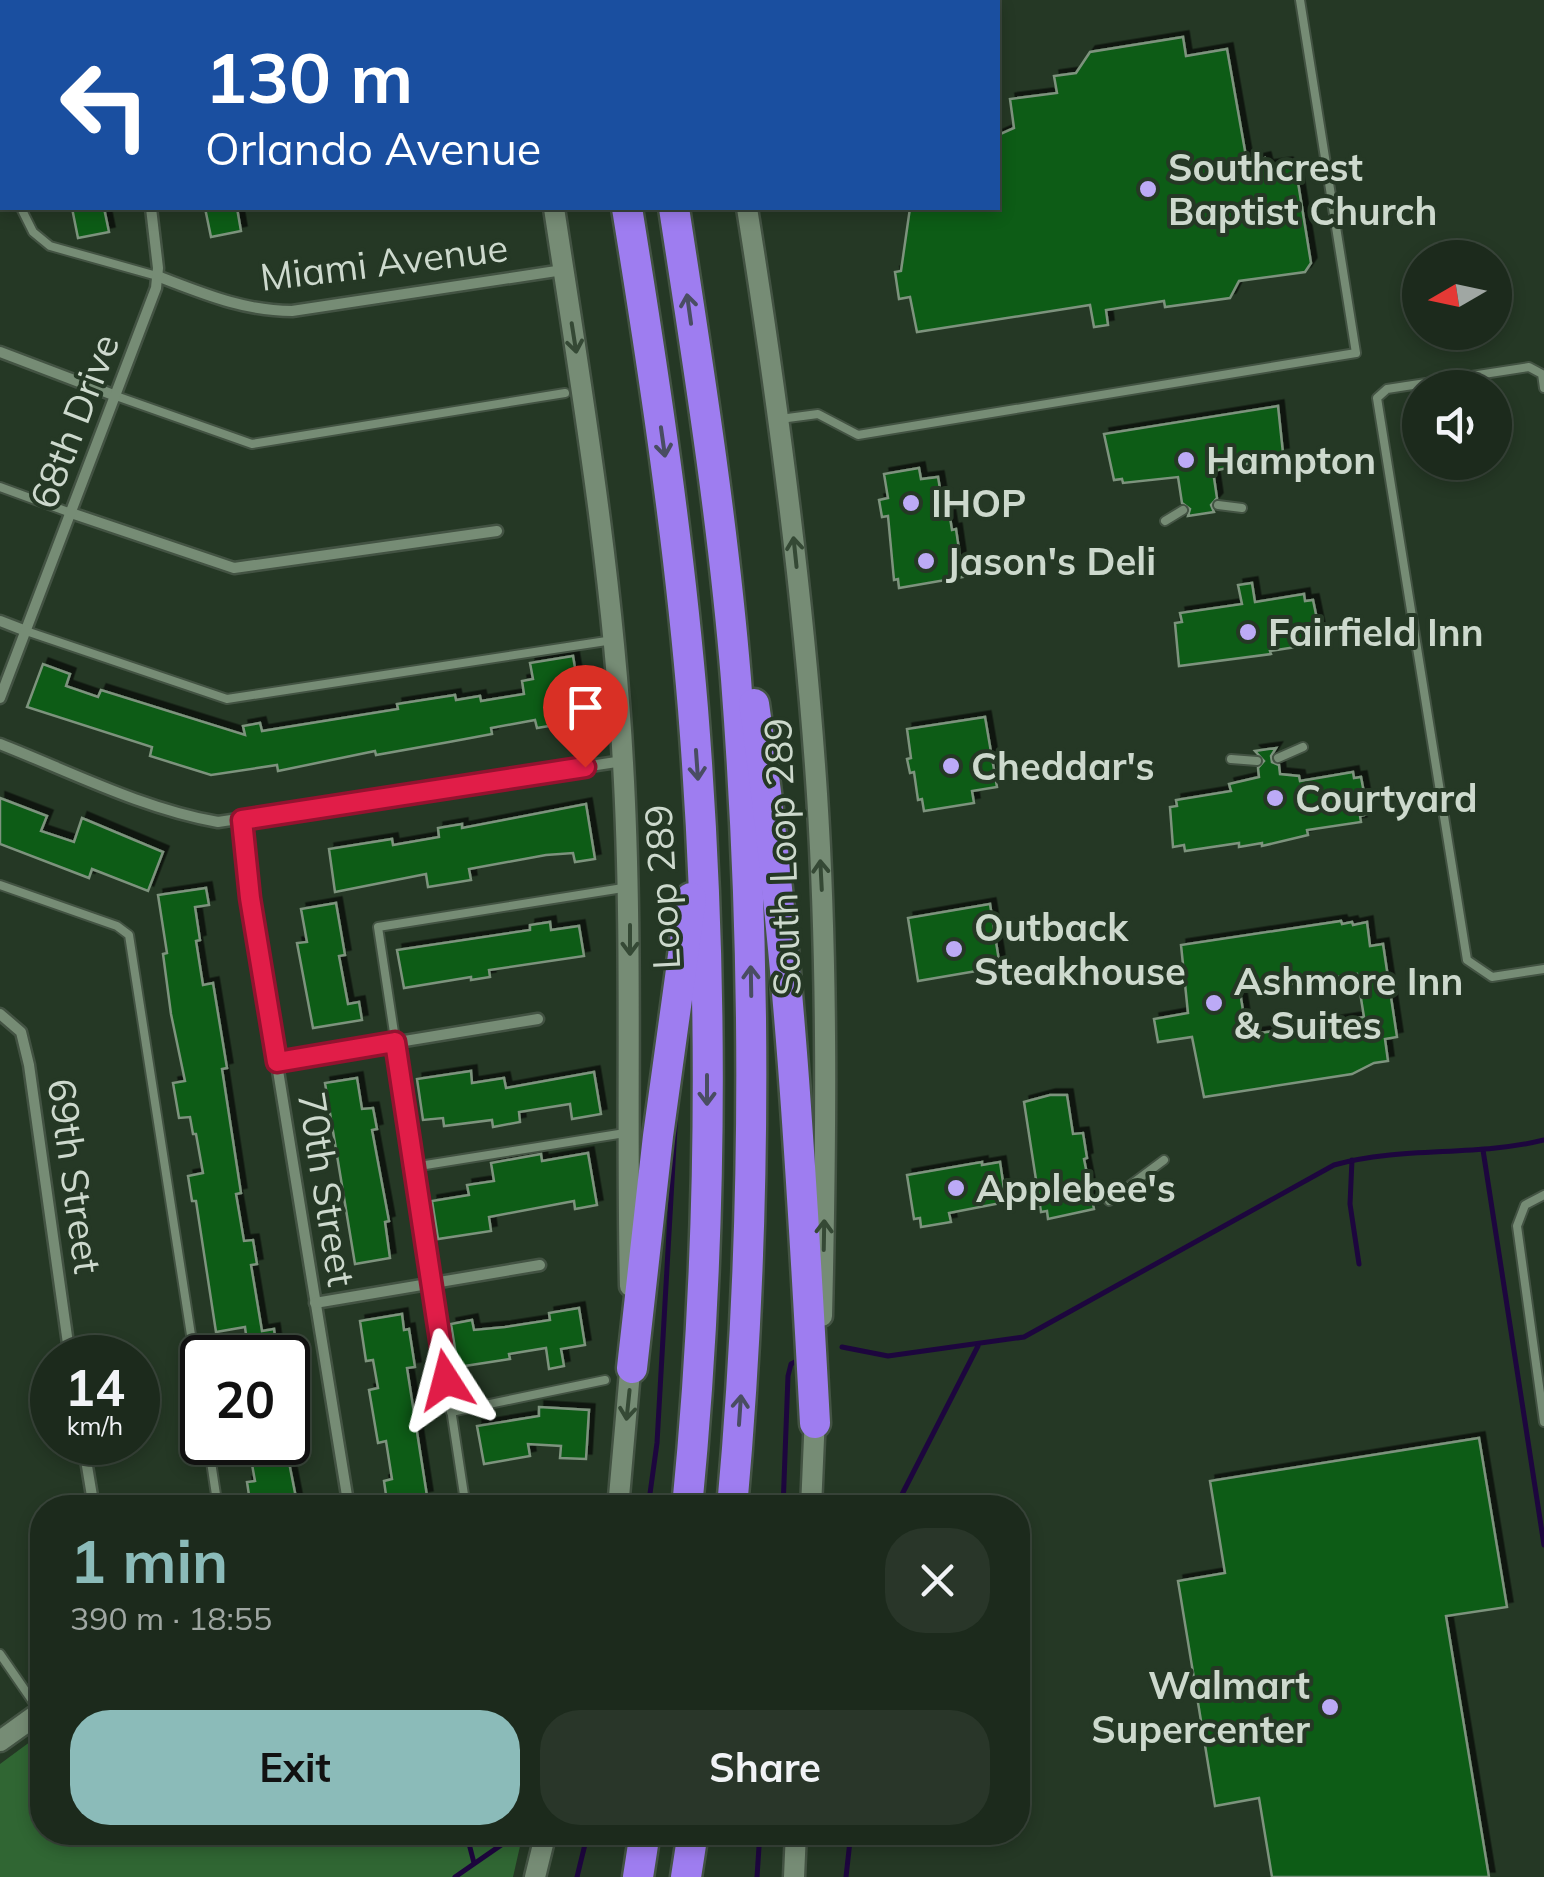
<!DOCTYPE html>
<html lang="en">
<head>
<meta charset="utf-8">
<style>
  :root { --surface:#1c2a1c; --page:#293629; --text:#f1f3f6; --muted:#a0a7a3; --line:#3a463b; --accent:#8bbbb9 }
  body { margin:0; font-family:Mulish,sans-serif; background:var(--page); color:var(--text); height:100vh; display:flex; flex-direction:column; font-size:38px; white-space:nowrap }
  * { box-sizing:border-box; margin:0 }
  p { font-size:32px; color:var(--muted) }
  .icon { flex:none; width:55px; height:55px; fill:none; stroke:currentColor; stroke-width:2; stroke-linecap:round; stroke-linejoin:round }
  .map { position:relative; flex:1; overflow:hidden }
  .side { position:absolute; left:30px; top:1495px; width:1000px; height:350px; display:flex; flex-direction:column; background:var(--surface); border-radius:40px; box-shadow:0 5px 15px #0003,0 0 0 2px var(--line) }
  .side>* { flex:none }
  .top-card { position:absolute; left:0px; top:0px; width:1000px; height:210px; box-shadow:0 5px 15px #0003,0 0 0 2px var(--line); background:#1a4fa0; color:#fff; overflow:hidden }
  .needle { width:65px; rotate:261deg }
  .tools { position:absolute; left:1402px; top:240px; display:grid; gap:20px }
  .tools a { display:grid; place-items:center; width:110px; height:110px; border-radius:50%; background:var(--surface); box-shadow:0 5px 15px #0003,0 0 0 2px var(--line); font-size:50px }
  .speed { position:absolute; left:30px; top:1335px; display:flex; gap:20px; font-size:50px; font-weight:700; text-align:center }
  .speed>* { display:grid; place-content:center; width:130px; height:130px; border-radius:50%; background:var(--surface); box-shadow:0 5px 15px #0003,0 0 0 2px var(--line); line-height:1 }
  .speed small { font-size:25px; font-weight:400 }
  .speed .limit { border:5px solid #111; border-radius:15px; background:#fff; color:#111 }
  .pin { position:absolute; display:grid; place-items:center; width:85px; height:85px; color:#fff; margin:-102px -42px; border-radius:50% 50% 50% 0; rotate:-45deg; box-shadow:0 0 10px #0007 }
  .pin .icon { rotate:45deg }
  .me { position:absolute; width:110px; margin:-55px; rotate:351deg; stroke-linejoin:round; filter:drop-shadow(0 0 8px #0008) }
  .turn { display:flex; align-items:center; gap:35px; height:210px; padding:0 40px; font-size:45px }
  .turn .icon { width:130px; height:130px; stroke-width:2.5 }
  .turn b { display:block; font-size:70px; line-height:85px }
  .round { display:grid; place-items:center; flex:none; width:105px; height:105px; border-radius:40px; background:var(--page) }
  .head { display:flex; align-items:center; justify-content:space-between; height:170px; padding:0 40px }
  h1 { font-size:60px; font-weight:700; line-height:75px; color:var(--accent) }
  .primary-button { display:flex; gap:20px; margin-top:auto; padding:20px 40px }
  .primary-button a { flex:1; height:115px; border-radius:40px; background:var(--accent); color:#111; font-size:40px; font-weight:700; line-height:115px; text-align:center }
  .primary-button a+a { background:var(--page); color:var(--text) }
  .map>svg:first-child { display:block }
  .green { fill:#306633 }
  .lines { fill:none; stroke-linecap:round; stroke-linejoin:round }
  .stream { stroke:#1d063e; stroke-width:5 }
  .building { fill:#0c5b18; stroke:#7d937d; stroke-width:2.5; fill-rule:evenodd; filter:url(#shadow) }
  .lane-casing { stroke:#435343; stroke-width:12 }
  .street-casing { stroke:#435343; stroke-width:15 }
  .secondary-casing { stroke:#435343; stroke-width:25 }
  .highway-casing { stroke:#435343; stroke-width:35 }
  .lane { stroke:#768c75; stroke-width:8 }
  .street { stroke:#768c75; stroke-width:10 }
  .secondary { stroke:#768c75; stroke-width:20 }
  .highway { stroke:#9e7df0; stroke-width:30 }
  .oneway { stroke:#494d62 }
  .oneway2 { stroke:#354935 }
  .route-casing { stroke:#92132f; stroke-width:25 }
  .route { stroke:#e11d48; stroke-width:18 }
  .poi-dot { fill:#bcaaf6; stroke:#253825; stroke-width:4 }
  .labels { text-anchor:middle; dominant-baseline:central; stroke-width:8; stroke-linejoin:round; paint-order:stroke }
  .poi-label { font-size:38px; font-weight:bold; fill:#cdd9cd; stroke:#253825; text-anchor:start }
  .street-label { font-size:38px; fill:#cdd9cd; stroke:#253825 }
</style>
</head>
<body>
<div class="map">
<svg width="1544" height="1877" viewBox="0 0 1544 1877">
  <defs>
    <filter id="shadow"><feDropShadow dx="5.5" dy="-5.5" stdDeviation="0" flood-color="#0009"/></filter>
  </defs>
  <rect width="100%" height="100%" fill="#253825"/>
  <polygon class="green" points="42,1733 42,1832 523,1833 513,1877 0,1877 0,1764"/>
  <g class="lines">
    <g class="stream">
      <polyline points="1483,1150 1544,1545"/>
      <polyline points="1352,1160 1350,1204 1359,1264"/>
      <path d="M 842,1347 L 888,1356 L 1024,1337 L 1334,1165 C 1402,1146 1475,1157 1544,1140"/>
      <polyline points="648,1508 657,1443 676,1110"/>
      <polyline points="783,1508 788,1376 791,1364 799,1360"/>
      <polyline points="895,1508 978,1346"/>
      <polyline points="466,1832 474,1863"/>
      <polyline points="455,1877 517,1834"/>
      <polyline points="577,1877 588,1832"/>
      <polyline points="757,1877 760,1832"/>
      <polyline points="846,1877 851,1832"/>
    </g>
  </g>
  <g class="building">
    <polygon points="1183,37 1186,56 1227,49 1247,162 1265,158 1267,166 1287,163 1296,170 1311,263 1305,272 1239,281 1230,298 1165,307 1164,301 1106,310 1108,325 1094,327 1090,305 917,332 910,297 899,299 895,272 901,271 910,208 998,208 998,135 1014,128 1010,99 1057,93 1054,76 1076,73 1090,52"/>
    <polygon points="72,208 104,208 109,232 78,238"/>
    <polygon points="205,208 237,208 241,231 211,237"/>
    <polygon points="1278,406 1283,453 1275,454 1275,458 1213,471 1217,498 1211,505 1214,512 1188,516 1190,509 1182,503 1178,477 1123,483 1122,479 1114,480 1104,434"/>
    <polygon points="919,468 921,479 938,477 943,506 948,505 952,530 956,529 963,577 899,588 898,579 894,580 888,516 882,517 879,500 888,498 884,474"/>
    <polygon points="1252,583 1255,602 1304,594 1305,601 1313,600 1322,643 1270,651 1271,654 1179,666 1175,623 1182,622 1180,613 1242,604 1238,585"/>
    <polygon points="573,656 581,703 552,708 555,725 537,728 535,720 491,728 492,734 449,742 376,755 375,751 278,771 277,765 211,775 150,756 152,747 27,707 43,664 70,674 66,686 98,697 101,690 245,735 243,726 260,723 262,731 398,709 397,704 455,695 456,700 480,696 481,701 524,694 522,681 533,679 530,663"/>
    <polygon points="985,717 997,787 972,791 974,803 924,811 922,799 918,800 914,772 910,773 907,759 911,758 907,729"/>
    <polygon points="1276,748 1271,756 1272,762 1279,765 1280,774 1299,776 1300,781 1353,772 1354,778 1361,777 1368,814 1360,816 1361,822 1307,830 1308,835 1262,846 1262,843 1239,847 1239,843 1185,851 1184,845 1173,847 1170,807 1177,806 1176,800 1231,791 1229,784 1259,777 1258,768 1264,761 1255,751"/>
    <polygon points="0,798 47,816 41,831 74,842 82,818 163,852 148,891 92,869 89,878 0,844"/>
    <polygon points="586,804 595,859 575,862 573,853 546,855 469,869 471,880 428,887 426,874 335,892 329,849 392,839 393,845 439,837 438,828 462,824 462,828"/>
    <polygon points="206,888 209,905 195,907 200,940 196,941 203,985 213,983 227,1068 222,1069 241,1193 236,1194 244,1241 253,1240 257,1264 251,1265 262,1331 274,1329 278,1358 249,1358 245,1327 216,1332 196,1201 192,1201 188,1176 203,1173 196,1134 193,1134 190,1117 179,1118 173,1083 185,1081 171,1014 163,954 167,953 158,895"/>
    <polygon points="336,903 345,955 339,956 348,1004 359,1002 362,1020 313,1028 297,943 307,942 301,909"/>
    <polygon points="990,904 1000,967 918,981 908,918"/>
    <path d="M 1341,921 L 1342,924 L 1352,922 L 1353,925 L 1367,922 L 1370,946 L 1383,944 L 1397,1037 L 1385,1039 L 1388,1061 L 1374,1063 L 1352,1074 L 1204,1097 L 1192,1037 L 1158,1042 L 1154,1019 L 1188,1013 L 1181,945 ZM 1357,974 L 1364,1017 L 1247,1035 L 1240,992 Z"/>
    <polygon points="550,922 551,930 579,926 584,956 489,970 490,977 471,980 471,977 404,988 397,950 530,930 530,925"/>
    <polygon points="471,1071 472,1083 504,1078 506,1088 594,1072 601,1114 572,1119 570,1104 519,1112 520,1122 493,1127 492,1120 444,1126 443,1118 423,1120 417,1079"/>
    <polygon points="357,1078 362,1109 373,1108 377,1129 372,1130 389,1221 385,1222 390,1258 355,1264 325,1083"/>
    <polygon points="1050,1095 1067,1095 1073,1134 1083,1133 1087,1158 1084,1159 1094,1209 1048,1219 1047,1211 1041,1212 1024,1102"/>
    <polygon points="588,1153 597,1205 575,1209 574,1201 489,1217 491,1231 438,1239 432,1201 469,1195 467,1185 494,1181 491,1163 541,1154 542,1161"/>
    <polygon points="982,1162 982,1165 1000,1162 1006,1202 949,1213 951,1222 921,1227 920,1218 914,1219 907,1175"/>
    <polygon points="579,1308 585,1345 561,1349 564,1366 549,1369 546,1348 509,1354 510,1359 458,1367 451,1324 472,1320 474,1330 505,1327 550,1320 549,1313"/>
    <polygon points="402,1314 404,1330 409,1329 415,1367 407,1368 427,1496 387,1502 384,1481 392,1479 386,1441 378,1443 369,1390 378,1388 373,1360 366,1361 360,1321"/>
    <polygon points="539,1407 589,1410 586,1459 560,1458 561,1446 528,1444 530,1456 484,1464 477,1426 539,1416"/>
    <polygon points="1479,1438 1507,1607 1446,1616 1489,1877 1272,1877 1259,1798 1215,1806 1178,1581 1225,1573 1210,1481"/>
    <polygon points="248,1442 285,1442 298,1508 262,1508 260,1501 250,1502 247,1482 255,1481"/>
  </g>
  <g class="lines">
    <g class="lane-casing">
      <g id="lane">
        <polyline points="977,0 978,2"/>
        <polyline points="0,47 2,63"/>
        <polyline points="21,208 33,232 50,246 157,276"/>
        <polyline points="1544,388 1542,374 1529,367 1387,389 1377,398 1467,960 1492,977 1544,969"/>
        <polyline points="116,396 252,444 565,393"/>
        <polyline points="780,419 818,414 858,435 1356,353 1300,0"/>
        <polyline points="0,487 71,513"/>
        <polyline points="1218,505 1242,508"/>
        <polyline points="1165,521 1183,510"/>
        <polyline points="26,631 227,699 613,640"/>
        <polyline points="1278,758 1303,747"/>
        <polyline points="1231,759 1257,761"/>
        <polyline points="0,885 117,926 129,935 202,1406"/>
        <polyline points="413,1167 625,1133"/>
        <polyline points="1544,1195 1525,1205 1517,1226 1544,1422"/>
        <polyline points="1109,1201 1164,1160"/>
        <polyline points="451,1412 605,1380"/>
        <polyline points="208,1442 218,1508"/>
        <polyline points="466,1508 378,927 623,888"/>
        <polyline points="0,1654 38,1709"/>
      </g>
    </g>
    <g class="street-casing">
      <g id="street">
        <polyline points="120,0 120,2"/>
        <path d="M 157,276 C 202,293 243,311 292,311 L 563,270"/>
        <polyline points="0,352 116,396"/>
        <polyline points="71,513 234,568 497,531"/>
        <polyline points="0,621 26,631"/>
        <polyline points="0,698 156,288 158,268 151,208"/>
        <path d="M 0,744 C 71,772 143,809 218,822 L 623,761"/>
        <polyline points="242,820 250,898 349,1508"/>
        <polyline points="0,1014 21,1032 29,1065 70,1358"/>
        <polyline points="277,1062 538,1019"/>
        <polyline points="315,1303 540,1265"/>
        <polyline points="83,1442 94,1508"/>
      </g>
    </g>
    <g class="secondary-casing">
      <g id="secondary">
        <polyline points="521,0 522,2"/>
        <polyline points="713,0 714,2"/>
        <polyline points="0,106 2,105"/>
        <path d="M 554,208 C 582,392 613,577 623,763 C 633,938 626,1111 630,1286"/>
        <path d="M 747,208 C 778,402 804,597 817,794 C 828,967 826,1142 822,1316"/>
        <polyline points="618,1508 631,1360"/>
        <polyline points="811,1508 815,1415"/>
        <polyline points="0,1741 42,1711"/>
        <polyline points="535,1877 546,1832"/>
        <polyline points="794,1877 796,1832"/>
      </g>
    </g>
    <g class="highway-casing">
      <g id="highway">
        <polyline points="594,0 595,2"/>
        <polyline points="641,0 641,2"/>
        <path d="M 627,208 C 654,374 679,540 693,709 C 714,974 713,1243 687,1508"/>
        <path d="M 674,208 C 698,364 723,521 736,679 C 757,954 757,1232 732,1508"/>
        <path d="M 754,704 C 789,942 802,1183 815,1423"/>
        <polyline points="632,1368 658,1136 691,898"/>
        <polyline points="638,1877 645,1832"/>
        <polyline points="686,1877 693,1832"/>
      </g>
    </g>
    <use href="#lane" class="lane"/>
    <use href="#street" class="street"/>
    <use href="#secondary" class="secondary"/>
    <use href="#highway" class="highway"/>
  </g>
  <defs><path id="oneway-shaft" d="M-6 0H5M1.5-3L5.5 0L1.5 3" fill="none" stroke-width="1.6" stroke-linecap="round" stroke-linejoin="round" transform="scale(2.5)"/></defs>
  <g class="oneway">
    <use href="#oneway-shaft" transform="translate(689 309) rotate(-98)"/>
    <use href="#oneway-shaft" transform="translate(663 442) rotate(82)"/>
    <use href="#oneway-shaft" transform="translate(697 765) rotate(86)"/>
    <use href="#oneway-shaft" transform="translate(751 981) rotate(-91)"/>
    <use href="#oneway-shaft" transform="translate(707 1090) rotate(90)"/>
    <use href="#oneway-shaft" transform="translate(740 1410) rotate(-86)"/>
  </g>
  <g class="oneway2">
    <use href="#oneway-shaft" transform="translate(574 338) rotate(81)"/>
    <use href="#oneway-shaft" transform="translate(795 552) rotate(-96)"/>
    <use href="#oneway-shaft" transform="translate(821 875) rotate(-93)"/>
    <use href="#oneway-shaft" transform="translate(630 940) rotate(90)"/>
    <use href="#oneway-shaft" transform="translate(824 1235) rotate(-89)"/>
    <use href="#oneway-shaft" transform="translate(628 1405) rotate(96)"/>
  </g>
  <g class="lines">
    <g class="route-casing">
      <polyline id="route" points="446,1380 395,1042 277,1062 250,898 242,820 585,767"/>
    </g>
    <use href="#route" class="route"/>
  </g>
  <g class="poi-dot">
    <circle cx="1148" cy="189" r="10"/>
    <circle cx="1186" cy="460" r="10"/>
    <circle cx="911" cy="503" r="10"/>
    <circle cx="926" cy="561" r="10"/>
    <circle cx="1248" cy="632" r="10"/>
    <circle cx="951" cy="766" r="10"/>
    <circle cx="1275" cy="798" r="10"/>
    <circle cx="954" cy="949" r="10"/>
    <circle cx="1214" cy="1003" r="10"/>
    <circle cx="956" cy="1188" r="10"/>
    <circle cx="1330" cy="1707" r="10"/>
  </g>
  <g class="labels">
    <g class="poi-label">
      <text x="1168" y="167">Southcrest<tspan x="1168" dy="44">Baptist Church</tspan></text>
      <text x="1206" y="460">Hampton</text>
      <text x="931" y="503">IHOP</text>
      <text x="946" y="561">Jason's Deli</text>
      <text x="1268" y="632">Fairfield Inn</text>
      <text x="971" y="766">Cheddar's</text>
      <text x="1295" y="798">Courtyard</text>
      <text x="974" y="927">Outback<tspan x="974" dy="44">Steakhouse</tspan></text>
      <text x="1234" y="981">Ashmore Inn<tspan x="1234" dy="44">&amp; Suites</tspan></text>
      <text x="976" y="1188">Applebee's</text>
      <text x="1310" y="1685" text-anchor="end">Walmart<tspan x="1310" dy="44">Supercenter</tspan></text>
    </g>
    <g class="street-label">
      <text transform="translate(384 262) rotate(-7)">Miami Avenue</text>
      <text transform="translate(74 421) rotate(-69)">68th Drive</text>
      <text transform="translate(782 857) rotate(-92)">South Loop 289</text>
      <text transform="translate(662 887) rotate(-93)">Loop 289</text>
      <text transform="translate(75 1176) rotate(82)">69th Street</text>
      <text transform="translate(327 1189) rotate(81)">70th Street</text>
    </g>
  </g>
</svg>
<div class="tools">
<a><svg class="needle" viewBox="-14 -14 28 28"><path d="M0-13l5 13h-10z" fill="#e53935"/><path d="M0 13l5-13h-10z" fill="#a0a7a3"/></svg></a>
<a><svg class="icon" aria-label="sound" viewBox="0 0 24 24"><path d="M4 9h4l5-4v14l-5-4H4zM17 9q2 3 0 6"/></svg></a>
</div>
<div class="speed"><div>14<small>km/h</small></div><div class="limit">20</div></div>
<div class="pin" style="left:585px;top:767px;background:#d93025"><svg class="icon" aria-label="arrive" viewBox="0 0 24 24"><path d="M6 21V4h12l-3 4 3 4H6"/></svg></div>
<svg class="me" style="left:446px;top:1380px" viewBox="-20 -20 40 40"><path d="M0-17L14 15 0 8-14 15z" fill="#e11d48" stroke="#fff" stroke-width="4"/></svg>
<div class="top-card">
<div class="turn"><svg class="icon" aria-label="left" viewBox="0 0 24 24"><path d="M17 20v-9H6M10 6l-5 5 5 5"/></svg><div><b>130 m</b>Orlando Avenue</div></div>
</div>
<section class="side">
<div class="head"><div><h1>1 min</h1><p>390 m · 18:55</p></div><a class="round"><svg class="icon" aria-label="close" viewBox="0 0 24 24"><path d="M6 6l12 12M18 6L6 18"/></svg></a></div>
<div class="primary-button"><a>Exit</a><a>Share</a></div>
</section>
</div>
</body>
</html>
